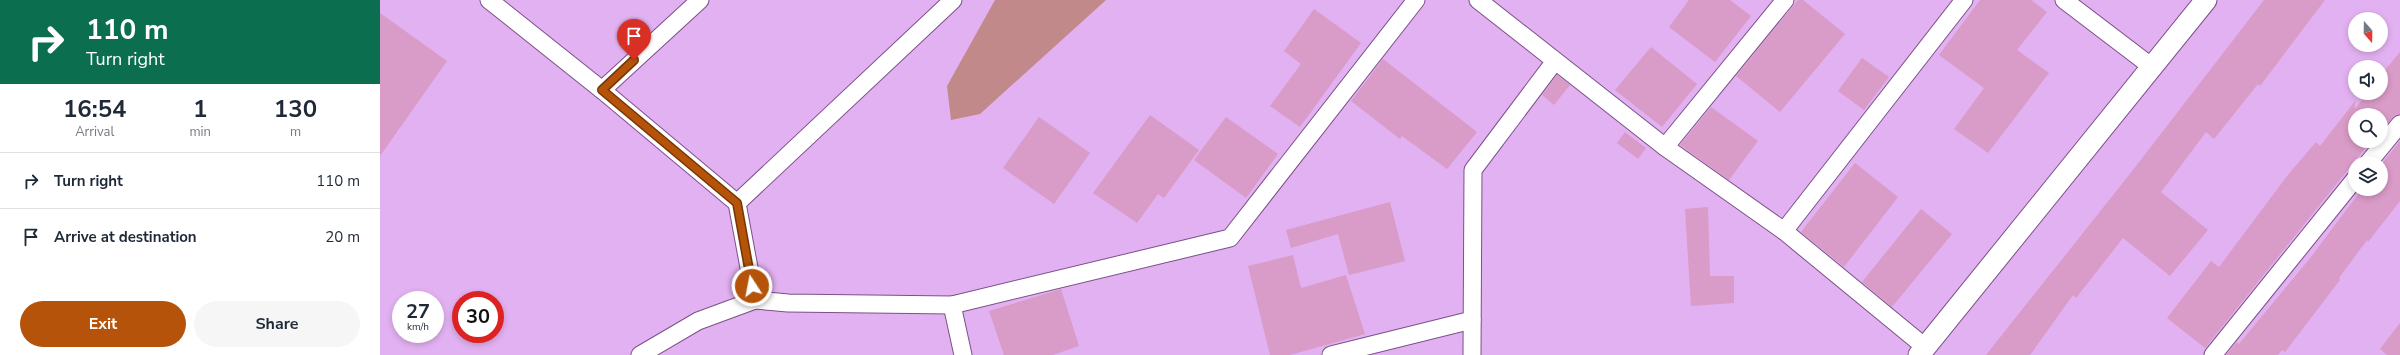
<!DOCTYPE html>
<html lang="en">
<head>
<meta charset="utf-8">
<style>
  :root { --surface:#fff; --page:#f6f6f7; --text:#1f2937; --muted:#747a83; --line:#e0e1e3; --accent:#b45309 }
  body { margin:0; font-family:"Nunito Sans",sans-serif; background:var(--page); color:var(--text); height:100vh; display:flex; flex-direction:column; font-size:15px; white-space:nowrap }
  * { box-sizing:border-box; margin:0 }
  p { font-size:13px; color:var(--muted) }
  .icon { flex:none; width:22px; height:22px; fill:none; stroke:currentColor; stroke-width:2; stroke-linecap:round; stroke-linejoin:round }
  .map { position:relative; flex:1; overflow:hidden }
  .details { display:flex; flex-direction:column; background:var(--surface); width:380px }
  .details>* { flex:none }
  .top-card { background:#0b6e4f; color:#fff; overflow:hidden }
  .needle { width:26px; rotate:160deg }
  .controls { position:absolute; left:1968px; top:12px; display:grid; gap:8px }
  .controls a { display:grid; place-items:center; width:40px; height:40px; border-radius:50%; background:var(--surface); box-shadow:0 2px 6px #0003; font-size:20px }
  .speed { position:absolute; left:12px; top:291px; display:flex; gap:8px; font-size:20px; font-weight:700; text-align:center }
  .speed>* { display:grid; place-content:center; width:52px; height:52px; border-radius:50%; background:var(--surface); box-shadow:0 2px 6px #0003; line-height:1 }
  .speed small { font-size:10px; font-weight:400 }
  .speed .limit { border:6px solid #d22; background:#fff; color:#111 }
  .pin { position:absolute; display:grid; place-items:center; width:34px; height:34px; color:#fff; margin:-41px -17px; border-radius:50% 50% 50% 0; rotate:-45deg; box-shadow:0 0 4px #0007 }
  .pin .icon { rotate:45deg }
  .me { position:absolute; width:44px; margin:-22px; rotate:349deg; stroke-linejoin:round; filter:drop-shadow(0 0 3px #0008) }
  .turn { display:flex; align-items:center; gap:14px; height:84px; padding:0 20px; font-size:18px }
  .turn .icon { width:52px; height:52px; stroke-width:2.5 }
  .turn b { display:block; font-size:28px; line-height:34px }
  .eta { display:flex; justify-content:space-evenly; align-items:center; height:68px; text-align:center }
  .eta b { font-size:24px; font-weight:700; line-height:28px }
  .primary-button { display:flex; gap:8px; margin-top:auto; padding:8px 20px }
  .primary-button a { flex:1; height:46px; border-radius:24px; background:var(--accent); color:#fff; font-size:16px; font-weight:700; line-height:46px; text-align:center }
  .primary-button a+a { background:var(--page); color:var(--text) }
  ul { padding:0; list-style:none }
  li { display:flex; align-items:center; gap:12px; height:56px; padding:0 20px; border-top:1px solid var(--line) }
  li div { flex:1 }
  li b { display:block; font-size:15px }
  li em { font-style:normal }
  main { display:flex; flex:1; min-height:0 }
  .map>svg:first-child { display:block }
  .green { fill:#c2898a }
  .building { fill:#d99bc7 }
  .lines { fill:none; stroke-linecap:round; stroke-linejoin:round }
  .minor-casing { stroke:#7c5089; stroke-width:19 }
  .tertiary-casing { stroke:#7c5089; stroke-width:23 }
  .minor { stroke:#fff; stroke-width:17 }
  .tertiary { stroke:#fff; stroke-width:21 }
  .route-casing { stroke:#753606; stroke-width:10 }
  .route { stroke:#b45309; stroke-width:7 }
</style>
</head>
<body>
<main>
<section class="details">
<div class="top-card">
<div class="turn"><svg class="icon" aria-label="right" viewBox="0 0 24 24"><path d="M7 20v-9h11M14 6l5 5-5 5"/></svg><div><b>110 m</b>Turn right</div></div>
</div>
<div class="eta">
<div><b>16:54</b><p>Arrival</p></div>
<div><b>1</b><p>min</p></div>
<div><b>130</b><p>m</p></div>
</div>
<ul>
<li><svg class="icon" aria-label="right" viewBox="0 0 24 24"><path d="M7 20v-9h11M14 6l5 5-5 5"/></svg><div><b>Turn right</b></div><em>110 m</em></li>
<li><svg class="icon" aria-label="arrive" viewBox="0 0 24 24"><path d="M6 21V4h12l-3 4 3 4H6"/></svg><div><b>Arrive at destination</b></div><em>20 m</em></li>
</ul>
<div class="primary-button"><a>Exit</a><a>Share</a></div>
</section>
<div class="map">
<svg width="2020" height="355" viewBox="0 0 2020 355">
  <rect width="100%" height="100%" fill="#e2b1f1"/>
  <polygon class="green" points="615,0 726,0 600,114 571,120 567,86"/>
  <g class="building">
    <polygon points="1309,0 1350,0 1371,16 1335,62 1289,27"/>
    <polygon points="1418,0 1423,0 1465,34 1400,112 1356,76"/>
    <polygon points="1600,0 1651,0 1667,12 1637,50 1669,73 1608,153 1574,129 1604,88 1559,55"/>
    <polygon points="1884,0 1945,0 1880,86 1878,84 1834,139 1826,132 1781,192 1828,230 1790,276 1743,238 1696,298 1693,295 1650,355 1606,355 1753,170"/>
    <polygon points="934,9 981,43 920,127 890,106 921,64 904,51"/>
    <polygon points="0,13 67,61 0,156"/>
    <polygon points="1271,47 1317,84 1282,127 1235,90"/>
    <polygon points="2020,52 2020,114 2015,115 2001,131 2001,115 1975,115 1975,141 1991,141 1825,348 1787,318 1831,261 1839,267 1907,176 1936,142 1940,146 1975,101 1975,109 1987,93 2001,93 2001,75"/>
    <polygon points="1482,58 1509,77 1484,110 1458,91"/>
    <polygon points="1003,59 1097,132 1067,169 1022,136 1020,139 971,101"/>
    <polygon points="1177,75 1190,85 1174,105 1162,95"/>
    <polygon points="1331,107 1378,141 1349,180 1300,145"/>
    <polygon points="770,115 819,150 784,198 778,194 757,223 713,193"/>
    <polygon points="659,117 710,153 674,204 623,168"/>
    <polygon points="846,117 898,154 866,198 814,160"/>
    <polygon points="1245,132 1266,148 1258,159 1237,143"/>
    <polygon points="2020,141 2020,201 1988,242 1987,240 1959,278 1960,280 1905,352 1902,350 1898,355 1846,355 1857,342 1859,344 1931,257 1982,189 2001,189 2001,165"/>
    <polygon points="1475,163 1518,197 1464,267 1421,232"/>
    <polygon points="1010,202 1025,261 969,275 958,234 911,248 906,230"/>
    <polygon points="1328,207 1330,276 1354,276 1354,303 1311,306 1305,209"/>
    <polygon points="1541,209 1572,234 1512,307 1482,282"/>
    <polygon points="913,255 921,288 966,275 985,334 910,355 890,355 868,266"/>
    <polygon points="681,289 699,346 673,355 624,355 609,311"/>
    <polygon points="2020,323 2020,355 2007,355 2000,349"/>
  </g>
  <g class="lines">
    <g class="minor-casing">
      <g id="minor">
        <polyline points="109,0 222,90 357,203"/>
        <polyline points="1098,0 1285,147 1404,231 1545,347"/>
        <polyline points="1684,0 1772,67"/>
        <polyline points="222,90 320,0"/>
        <polyline points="1285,147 1405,0"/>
        <polyline points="1988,163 2020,124"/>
        <polyline points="1404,231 1584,0"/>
        <polyline points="375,300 408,303 572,305 850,238 1036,0"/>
        <polyline points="572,305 583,355"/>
        <polyline points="260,355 318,321 375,300 357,203 573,0"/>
        <polyline points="951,355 1092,320"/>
        <polyline points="1092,355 1093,170 1175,61"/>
        <polyline points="1833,355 1975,179"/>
      </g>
    </g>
    <g class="tertiary-casing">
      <polyline id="tertiary" points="1539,355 1826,0"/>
    </g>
    <use href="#minor" class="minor"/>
    <use href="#tertiary" class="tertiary"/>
  </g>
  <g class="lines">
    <g class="route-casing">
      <polyline id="route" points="254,60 222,90 357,203 372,286"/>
    </g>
    <use href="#route" class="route"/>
  </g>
</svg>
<div class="controls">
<a><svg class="needle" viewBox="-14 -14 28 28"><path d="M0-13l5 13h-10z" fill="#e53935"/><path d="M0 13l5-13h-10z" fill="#747a83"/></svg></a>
<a><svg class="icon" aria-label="sound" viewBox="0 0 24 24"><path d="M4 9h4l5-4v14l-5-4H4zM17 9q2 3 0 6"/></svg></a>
<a><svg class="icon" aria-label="search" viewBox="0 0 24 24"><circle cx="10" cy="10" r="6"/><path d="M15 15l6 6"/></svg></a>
<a><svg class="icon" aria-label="layers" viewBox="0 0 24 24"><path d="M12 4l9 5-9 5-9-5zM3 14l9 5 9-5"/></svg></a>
</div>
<div class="speed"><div>27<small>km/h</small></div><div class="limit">30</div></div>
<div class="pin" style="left:254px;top:60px;background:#d93025"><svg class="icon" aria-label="arrive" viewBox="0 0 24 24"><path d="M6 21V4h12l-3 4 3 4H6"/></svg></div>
<svg class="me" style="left:372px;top:286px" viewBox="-20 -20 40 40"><circle r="17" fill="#b45309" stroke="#fff" stroke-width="3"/><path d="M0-11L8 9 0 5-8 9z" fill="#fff"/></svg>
</div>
</main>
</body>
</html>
